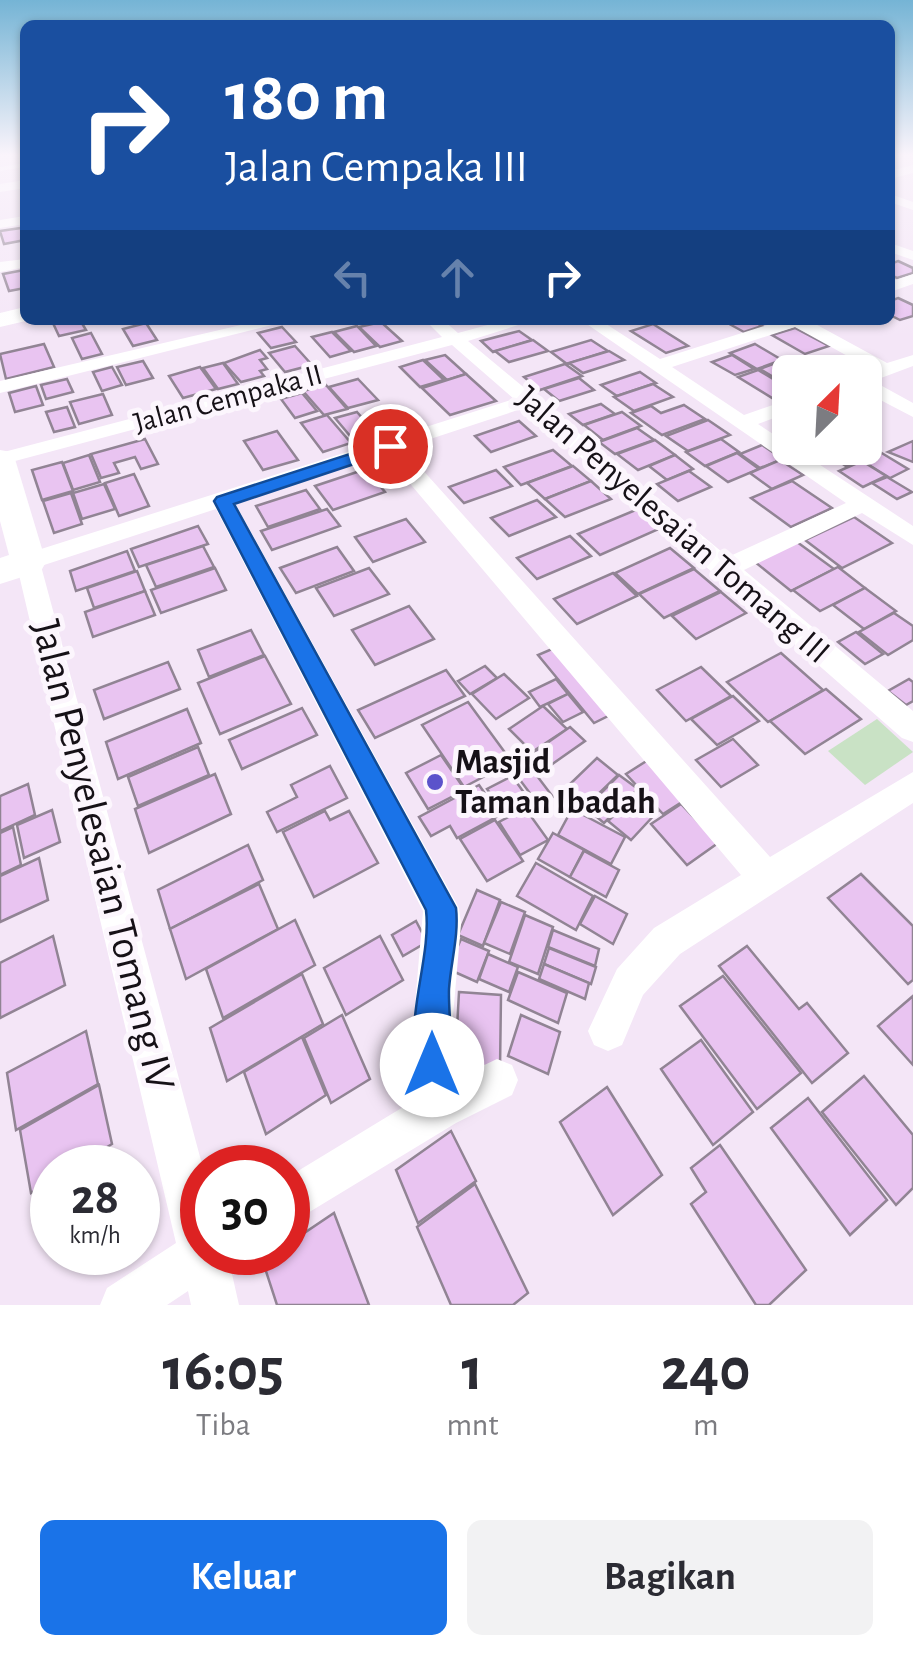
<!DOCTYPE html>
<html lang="id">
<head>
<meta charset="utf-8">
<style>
  :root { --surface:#fff; --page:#f2f2f3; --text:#2b2b33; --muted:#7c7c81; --accent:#1a73e8 }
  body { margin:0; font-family:"Alegreya Sans",sans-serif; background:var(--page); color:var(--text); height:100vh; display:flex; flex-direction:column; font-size:38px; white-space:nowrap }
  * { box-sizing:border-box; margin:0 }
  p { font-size:32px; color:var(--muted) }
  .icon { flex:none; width:55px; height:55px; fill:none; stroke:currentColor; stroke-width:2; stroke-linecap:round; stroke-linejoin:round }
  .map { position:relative; height:1305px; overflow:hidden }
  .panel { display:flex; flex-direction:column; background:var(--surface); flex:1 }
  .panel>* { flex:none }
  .hud { position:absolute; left:20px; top:20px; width:875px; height:305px; border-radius:15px; box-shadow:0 2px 8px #0004; background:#1a4fa0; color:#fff; overflow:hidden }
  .needle { width:65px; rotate:24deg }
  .buttons { position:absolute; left:772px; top:355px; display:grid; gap:20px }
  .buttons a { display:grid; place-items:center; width:110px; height:110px; border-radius:15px; background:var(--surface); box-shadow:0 2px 8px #0004; font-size:50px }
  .speed { position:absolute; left:30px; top:1145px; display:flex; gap:20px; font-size:50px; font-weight:700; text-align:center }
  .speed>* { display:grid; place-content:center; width:130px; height:130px; border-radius:50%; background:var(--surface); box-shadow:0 2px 8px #0004; line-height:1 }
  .speed small { font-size:25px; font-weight:400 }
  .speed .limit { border:15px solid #d22; background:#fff; color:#111 }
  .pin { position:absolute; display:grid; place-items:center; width:85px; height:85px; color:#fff; margin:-42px; border:5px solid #fff; border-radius:50%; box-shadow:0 2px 10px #0007 }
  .me { position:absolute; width:110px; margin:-55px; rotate:0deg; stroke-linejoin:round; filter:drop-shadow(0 0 8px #0008) }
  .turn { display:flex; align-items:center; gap:35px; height:210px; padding:0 40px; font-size:45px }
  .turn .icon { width:130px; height:130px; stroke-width:2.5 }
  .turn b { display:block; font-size:70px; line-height:85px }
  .lanes { display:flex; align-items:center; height:95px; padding:0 40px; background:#0003; justify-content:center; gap:50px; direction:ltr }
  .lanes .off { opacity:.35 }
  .eta { display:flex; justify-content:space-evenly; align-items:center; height:170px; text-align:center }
  .eta b { font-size:60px; font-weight:600; line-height:70px }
  .primary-button { display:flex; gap:20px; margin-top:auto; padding:20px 40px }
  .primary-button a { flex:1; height:115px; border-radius:15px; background:var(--accent); color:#fff; font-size:40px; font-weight:600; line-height:115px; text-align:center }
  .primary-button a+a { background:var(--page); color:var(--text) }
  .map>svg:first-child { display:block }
  .green { fill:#c9e2c5 }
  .building { fill:#e9c4f1; stroke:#918494; stroke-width:2.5 }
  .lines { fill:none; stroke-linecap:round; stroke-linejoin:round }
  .lane { fill:#fff; fill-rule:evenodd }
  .street { fill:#fff; fill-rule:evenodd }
  .secondary { fill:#fff; fill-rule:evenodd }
  .route { fill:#1a73e8; stroke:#114b97; stroke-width:2.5 }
  .poi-dot { fill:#5b53cb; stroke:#fcf6fd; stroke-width:4 }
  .labels { text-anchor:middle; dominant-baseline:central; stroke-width:10; stroke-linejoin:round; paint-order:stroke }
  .far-street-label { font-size:30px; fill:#161117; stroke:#fcf6fd }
  .street-label { font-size:35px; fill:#161117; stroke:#fcf6fd }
  .poi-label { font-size:35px; font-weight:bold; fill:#161117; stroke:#fcf6fd; text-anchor:start }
  .near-street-label { font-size:42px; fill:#161117; stroke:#fcf6fd }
</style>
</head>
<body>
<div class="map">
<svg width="913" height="1305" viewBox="0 0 913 1305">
  <rect width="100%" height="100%" fill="#f4e6f7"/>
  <polygon class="green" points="877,719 913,752 865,785 828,751"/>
  <g class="building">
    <polygon points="21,228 25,240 4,244 0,231"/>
    <polygon points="898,261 913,268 913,273 897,278 890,275 890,264"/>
    <polygon points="24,270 25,288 9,291 3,274"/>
    <polygon points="898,298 913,305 913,316 900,320 890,315 890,301"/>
    <polygon points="80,320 86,330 59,336 52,321"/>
    <polygon points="722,320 751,320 762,326 744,332"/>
    <polygon points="381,322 402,341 380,347 359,327"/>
    <polygon points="146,323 157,340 133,346 123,329"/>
    <polygon points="653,324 688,346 666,353 631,331"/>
    <polygon points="357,326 376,346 354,352 334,332"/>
    <polygon points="282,327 296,342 271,348 258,333"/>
    <polygon points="795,328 829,346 805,354 772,335"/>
    <polygon points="519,331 532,340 493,352 481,341"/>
    <polygon points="332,332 351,351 330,357 312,337"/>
    <polygon points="91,333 102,354 82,359 72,338"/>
    <polygon points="533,340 548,351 509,362 495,351"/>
    <polygon points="591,340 608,351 567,364 551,352"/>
    <polygon points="44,344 54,367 6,379 0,354"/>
    <polygon points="755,344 782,360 757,369 730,353"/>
    <polygon points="295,346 312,365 285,372 269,353"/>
    <polygon points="260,350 267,358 260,360 267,369 260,371 264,376 241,382 224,363"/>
    <polygon points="609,351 624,360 583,373 569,363"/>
    <polygon points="445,355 466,374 447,380 425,360"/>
    <polygon points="732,355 754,369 735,375 712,362"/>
    <polygon points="423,360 444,380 420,387 400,367"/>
    <polygon points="143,361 153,378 126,385 117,367"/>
    <polygon points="781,361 801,372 790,372 790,387 760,369"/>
    <polygon points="223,363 238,384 218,389 203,368"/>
    <polygon points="565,364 582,376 540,390 524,377"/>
    <polygon points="112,367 122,385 102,391 93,372"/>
    <polygon points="200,367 216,389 183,398 169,376"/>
    <polygon points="758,370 790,389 790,396 777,401 738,377"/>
    <polygon points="640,372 656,383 617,396 601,385"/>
    <polygon points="466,374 496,401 450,415 422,388"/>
    <polygon points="579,378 594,390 559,401 544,389"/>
    <polygon points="67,379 73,392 46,399 41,385"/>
    <polygon points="358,379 378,400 348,408 329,387"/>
    <polygon points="653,384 673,397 634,411 614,397"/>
    <polygon points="326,385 347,409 324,415 303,391"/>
    <polygon points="36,386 43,405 15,412 9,393"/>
    <polygon points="302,393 317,411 295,418 281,399"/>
    <polygon points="103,394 112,415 79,424 70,402"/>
    <polygon points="601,404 615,414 583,425 569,414"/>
    <polygon points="684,405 705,419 662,435 631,413 651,406 661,413"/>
    <polygon points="67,407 75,427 54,432 46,412"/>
    <polygon points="357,412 373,430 351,437 335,418"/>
    <polygon points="622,412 641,426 603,440 584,425"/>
    <polygon points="327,415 351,443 323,452 301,423"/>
    <polygon points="708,420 730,435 688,451 666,436"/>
    <polygon points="519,421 536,436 491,452 475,436"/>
    <polygon points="637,428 654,440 615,454 599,442"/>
    <polygon points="277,431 298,460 263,470 244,441"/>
    <polygon points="145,439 158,464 141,469 135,457 114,463 119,473 101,478 91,454"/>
    <polygon points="721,439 739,452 705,466 686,452"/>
    <polygon points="655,440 675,455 638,470 617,454"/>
    <polygon points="913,441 913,462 888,452"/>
    <polygon points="762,445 783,459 760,468 740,454"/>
    <polygon points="794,448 836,448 839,450 814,460"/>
    <polygon points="846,448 862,448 873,454 846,466 829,455"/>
    <polygon points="553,450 572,466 521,485 504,467"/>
    <polygon points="880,452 908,469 890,478 861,460"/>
    <polygon points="737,453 759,469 728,482 706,466"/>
    <polygon points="89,455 100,482 73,490 63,463"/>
    <polygon points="675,455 693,469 667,480 649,466"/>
    <polygon points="780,460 803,475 772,489 750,473"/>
    <polygon points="862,461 886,476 863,487 839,471"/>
    <polygon points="62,462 73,491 42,500 32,470"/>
    <polygon points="573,466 591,481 545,499 527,483"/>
    <polygon points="366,469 385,492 333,510 315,486"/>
    <polygon points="496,470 512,486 464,503 449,487"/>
    <polygon points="689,471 711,487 678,501 657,484"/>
    <polygon points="134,474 149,506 119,516 105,483"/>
    <polygon points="887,477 912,492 897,499 872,483"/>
    <polygon points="591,481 611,499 565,517 545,499"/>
    <polygon points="792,481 832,508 791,527 751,498"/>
    <polygon points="104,484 115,509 82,519 73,493"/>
    <polygon points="306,490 320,509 268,527 256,506"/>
    <polygon points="71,493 82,524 54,533 43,501"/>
    <polygon points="537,500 556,517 509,536 491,518"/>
    <polygon points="327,509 340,526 272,550 261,531"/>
    <polygon points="638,509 661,528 600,555 578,534"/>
    <polygon points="854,517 892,543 842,568 805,540"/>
    <polygon points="406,519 425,542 373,562 355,537"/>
    <polygon points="198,526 208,544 139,567 131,549"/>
    <polygon points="570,536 591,556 537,579 517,558"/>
    <polygon points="797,542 834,569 791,591 755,562"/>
    <polygon points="203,546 214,567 156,587 146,565"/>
    <polygon points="337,547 354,571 296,593 280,568"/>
    <polygon points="670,548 694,568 638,594 615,573"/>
    <polygon points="127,551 135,571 76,591 70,571"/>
    <polygon points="838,567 865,588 820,611 793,590"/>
    <polygon points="215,568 226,590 161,613 151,590"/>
    <polygon points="369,568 389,594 334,616 316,588"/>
    <polygon points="694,569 720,591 664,618 639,594"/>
    <polygon points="137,571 145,591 94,608 87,588"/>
    <polygon points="613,573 637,596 577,624 554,599"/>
    <polygon points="865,588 896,611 864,629 833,605"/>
    <polygon points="145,591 155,615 93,637 85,612"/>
    <polygon points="721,592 746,613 696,639 672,616"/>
    <polygon points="409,606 434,639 375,665 352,630"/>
    <polygon points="894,613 913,626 913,640 888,655 859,632"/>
    <polygon points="251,630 264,655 209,677 198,650"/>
    <polygon points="856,632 883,654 865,664 838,642"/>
    <polygon points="559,646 616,712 594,723 538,655"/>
    <polygon points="781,653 823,690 768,722 727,682"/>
    <polygon points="265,656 291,704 220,734 198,683"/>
    <polygon points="168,662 180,689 104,719 94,690"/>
    <polygon points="485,666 497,678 470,694 458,681"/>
    <polygon points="701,667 731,696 686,721 657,690"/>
    <polygon points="446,670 465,696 375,738 358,710"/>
    <polygon points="504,674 529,698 496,719 472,694"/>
    <polygon points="556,679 568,694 540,707 529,692"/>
    <polygon points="909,679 913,682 913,701 906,705 888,691"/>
    <polygon points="826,689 861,719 805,754 770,721"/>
    <polygon points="568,694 583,712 563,722 548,704"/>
    <polygon points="733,696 759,721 717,745 691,719"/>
    <polygon points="468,702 512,762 464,787 422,725"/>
    <polygon points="543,706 567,729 532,752 509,729"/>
    <polygon points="302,708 317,735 242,769 229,740"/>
    <polygon points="187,709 201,743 118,779 106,742"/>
    <polygon points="570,727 585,741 541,772 527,757"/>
    <polygon points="733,739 758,765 721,787 696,760"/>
    <polygon points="198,747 209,775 138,806 128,777"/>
    <polygon points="441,755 465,790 428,809 406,773"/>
    <polygon points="597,758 618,775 589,803 568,786"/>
    <polygon points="648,760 685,800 663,814 626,774"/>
    <polygon points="528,764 553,797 538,804 514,772"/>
    <polygon points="330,766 347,798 277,832 267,812 297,797 291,785"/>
    <polygon points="215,774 231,814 149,853 135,809"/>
    <polygon points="619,775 638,789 604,823 586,808"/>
    <polygon points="512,776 530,801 505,814 487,789"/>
    <polygon points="28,784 35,815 0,831 0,796"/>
    <polygon points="479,785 500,815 457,838 450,826 431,836 419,817"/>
    <polygon points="636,794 658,811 631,840 608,821"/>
    <polygon points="681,804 718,843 687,865 651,824"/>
    <polygon points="525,808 548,840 520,855 499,822"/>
    <polygon points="572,809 625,837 611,864 558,835"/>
    <polygon points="52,810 60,842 24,858 17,825"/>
    <polygon points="325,811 330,820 349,811 378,863 314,897 283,832"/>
    <polygon points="495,820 523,861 487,881 460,839"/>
    <polygon points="13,827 21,865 0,875 0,833"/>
    <polygon points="553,833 584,850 570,877 538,859"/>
    <polygon points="248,845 263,880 170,929 158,890"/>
    <polygon points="584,851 619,870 606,897 570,877"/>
    <polygon points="39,858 48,900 0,922 0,876"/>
    <polygon points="536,863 593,896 576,930 517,896"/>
    <polygon points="861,874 913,926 913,980 908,984 828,898"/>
    <polygon points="259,884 278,929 186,979 170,929"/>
    <polygon points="477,890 500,900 483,946 458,935"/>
    <polygon points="595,896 627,914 613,944 580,924"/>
    <polygon points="501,902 525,912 510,954 484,943"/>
    <polygon points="525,915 553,927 538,974 509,962"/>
    <polygon points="295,920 315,965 223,1018 206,969"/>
    <polygon points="416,921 427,942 403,956 392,935"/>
    <polygon points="553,930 599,949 595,966 548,947"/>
    <polygon points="53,936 65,985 0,1018 0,963"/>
    <polygon points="380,936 403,980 346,1015 324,968"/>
    <polygon points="461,939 489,951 477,982 448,969"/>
    <polygon points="747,946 799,1009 807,1003 848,1053 812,1083 719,966"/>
    <polygon points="549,948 596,967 591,984 544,964"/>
    <polygon points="488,954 518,967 509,992 479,979"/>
    <polygon points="544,964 589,983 585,999 539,979"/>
    <polygon points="518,972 567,993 558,1023 508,1000"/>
    <polygon points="302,974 323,1024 227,1081 210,1028"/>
    <polygon points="723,976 801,1073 757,1109 680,1006"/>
    <polygon points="459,992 501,995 500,1069 455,1065"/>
    <polygon points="913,996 913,1065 878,1026"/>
    <polygon points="342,1015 370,1079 331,1103 304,1038"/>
    <polygon points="521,1015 560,1032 548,1074 508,1056"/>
    <polygon points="86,1031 98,1084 16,1130 7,1073"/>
    <polygon points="302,1037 326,1095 266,1134 244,1072"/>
    <polygon points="701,1040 753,1112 713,1145 661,1069"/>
    <polygon points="864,1076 913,1135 913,1188 896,1205 822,1112"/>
    <polygon points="99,1085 112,1144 73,1168 52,1168 52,1180 31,1193 20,1130"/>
    <polygon points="607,1087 662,1175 613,1215 560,1122"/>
    <polygon points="808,1098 887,1200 850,1235 771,1128"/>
    <polygon points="451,1131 476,1181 418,1223 396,1170"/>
    <polygon points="720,1145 806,1270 769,1305 756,1305 691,1204 706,1192 691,1168"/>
    <polygon points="475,1184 528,1293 513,1305 451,1305 417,1227"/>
    <polygon points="334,1213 369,1305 277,1305 263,1262 276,1252 288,1252 288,1244"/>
  </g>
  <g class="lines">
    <polygon class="lane" points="25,163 25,167 0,171 0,167"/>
    <g class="street">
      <polygon points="913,165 913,173 890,179 890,171"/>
      <polygon points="25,180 25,188 0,192 0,184"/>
      <polygon points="890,194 913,202 913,210 890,202"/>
      <polygon points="25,216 25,224 0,228 0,220"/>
      <polygon points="890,243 913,251 913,260 890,252"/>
      <polygon points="25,259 25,267 0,272 0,262"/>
      <polygon points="913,274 913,284 890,292 890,282"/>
      <polygon points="262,320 292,320 0,393 0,381"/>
      <polygon points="425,320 443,320 458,333 506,320 534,320 468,341 728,557 846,503 581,320 600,320 660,359 783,320 808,320 887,363 913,355 913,366 873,381 913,403 913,417 865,392 864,372 871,369 795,327 672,367 744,415 790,399 790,412 758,424 913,526 913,545 862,513 744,570 913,711 913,742 902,738 524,408 403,448 770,857 913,772 913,803 680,954 643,995 622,1045 608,1051 594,1045 588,1031 617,969 654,928 741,875 385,454 235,503 459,908 461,924 453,1016 457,1078 497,1059 512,1065 518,1080 512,1095 456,1123 288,1225 288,1177 418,1098 414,1016 423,911 216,509 41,566 203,1168 202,1252 227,1252 239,1305 191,1305 188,1291 167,1305 100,1305 107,1288 176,1243 16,562 19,556 514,399 452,345 0,465 0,453 442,337"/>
    </g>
    <g class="secondary">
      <polygon points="25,307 25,320 30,320 0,327 0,313"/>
      <polygon points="0,450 11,452 15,459 46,562 41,571 0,584 0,558 9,555 0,521"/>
    </g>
  </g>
  <linearGradient id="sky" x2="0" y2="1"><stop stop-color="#75b4d5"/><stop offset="0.46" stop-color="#faf4fb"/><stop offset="1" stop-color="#faf4fb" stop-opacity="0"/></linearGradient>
  <rect width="913" height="337" fill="url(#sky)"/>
  <path class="route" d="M 390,441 L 396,443 L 396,450 L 234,504 L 456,908 C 459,935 451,961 449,989 C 448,1017 456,1050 444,1077 L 432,1082 L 421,1077 C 400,1028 432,961 426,910 L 214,501 L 217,497 Z"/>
  <circle class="poi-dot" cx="435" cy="782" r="10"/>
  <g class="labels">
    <g class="far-street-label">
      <text transform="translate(228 399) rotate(-15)">Jalan Cempaka II</text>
    </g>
    <g class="street-label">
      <text transform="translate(673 525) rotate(41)">Jalan Penyelesaian Tomang III</text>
    </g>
    <g class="poi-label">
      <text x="455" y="762">Masjid<tspan x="455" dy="40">Taman Ibadah</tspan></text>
    </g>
    <g class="near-street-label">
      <text transform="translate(103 855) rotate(76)">Jalan Penyelesaian Tomang IV</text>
    </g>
  </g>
</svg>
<div class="buttons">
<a><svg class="needle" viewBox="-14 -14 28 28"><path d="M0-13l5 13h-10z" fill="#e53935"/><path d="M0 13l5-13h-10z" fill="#7c7c81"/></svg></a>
</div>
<div class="speed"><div>28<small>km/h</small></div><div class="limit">30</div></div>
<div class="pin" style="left:390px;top:446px;background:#d93025"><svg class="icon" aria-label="arrive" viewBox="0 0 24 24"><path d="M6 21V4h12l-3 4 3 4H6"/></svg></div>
<svg class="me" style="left:432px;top:1065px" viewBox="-20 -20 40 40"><circle r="19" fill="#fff"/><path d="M0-13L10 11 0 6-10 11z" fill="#1a73e8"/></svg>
<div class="hud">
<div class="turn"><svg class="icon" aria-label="right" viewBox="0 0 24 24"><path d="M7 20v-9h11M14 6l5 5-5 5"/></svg><div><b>180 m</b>Jalan Cempaka III</div></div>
<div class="lanes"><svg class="icon off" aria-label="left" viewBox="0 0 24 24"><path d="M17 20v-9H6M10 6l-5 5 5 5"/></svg><svg class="icon off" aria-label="ahead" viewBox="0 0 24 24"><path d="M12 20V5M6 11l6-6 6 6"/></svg><svg class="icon" aria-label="right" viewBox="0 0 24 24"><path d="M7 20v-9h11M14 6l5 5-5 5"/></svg></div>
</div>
</div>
<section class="panel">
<div class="eta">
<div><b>16:05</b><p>Tiba</p></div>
<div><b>1</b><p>mnt</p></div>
<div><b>240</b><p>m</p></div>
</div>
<div class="primary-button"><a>Keluar</a><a>Bagikan</a></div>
</section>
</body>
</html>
